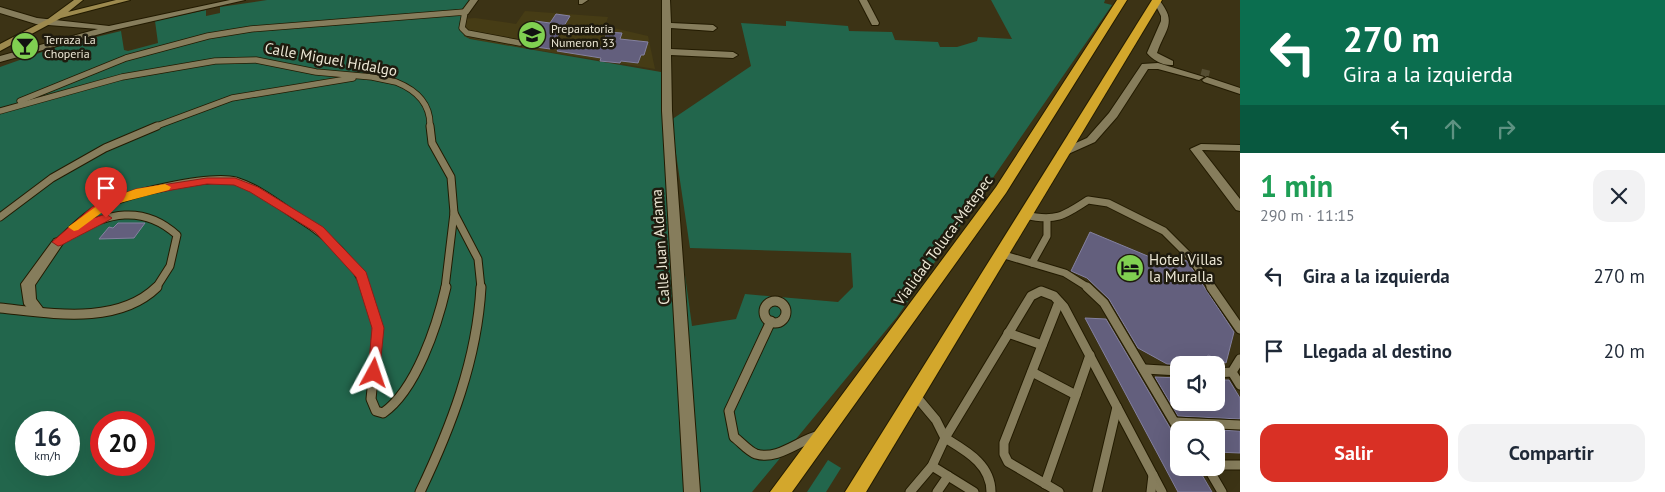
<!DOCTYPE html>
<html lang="es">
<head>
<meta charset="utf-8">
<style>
  :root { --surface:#fff; --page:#f2f2f3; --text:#1f2937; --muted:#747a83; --accent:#d93025 }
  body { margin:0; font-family:"PT Sans",sans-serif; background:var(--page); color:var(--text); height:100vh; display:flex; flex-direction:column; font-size:19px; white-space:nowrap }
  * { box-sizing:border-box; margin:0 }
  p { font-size:16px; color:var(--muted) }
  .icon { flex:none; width:28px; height:28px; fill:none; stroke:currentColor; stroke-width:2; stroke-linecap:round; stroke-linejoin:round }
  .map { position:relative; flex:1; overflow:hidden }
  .side { display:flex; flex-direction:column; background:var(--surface); width:425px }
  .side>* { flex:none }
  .top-card { background:#0b6e4f; color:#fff; overflow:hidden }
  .tools { position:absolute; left:1170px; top:356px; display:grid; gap:10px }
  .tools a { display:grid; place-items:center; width:55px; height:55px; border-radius:10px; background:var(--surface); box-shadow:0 5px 20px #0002; font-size:25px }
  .speed { position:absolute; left:15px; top:411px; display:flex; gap:10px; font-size:25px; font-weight:700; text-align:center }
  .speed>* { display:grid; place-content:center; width:65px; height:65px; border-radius:50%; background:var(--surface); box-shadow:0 5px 20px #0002; line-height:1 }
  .speed small { font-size:12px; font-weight:400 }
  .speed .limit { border:8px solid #d22; background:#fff; color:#111 }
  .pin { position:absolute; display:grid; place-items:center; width:42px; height:42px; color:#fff; margin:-51px -21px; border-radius:50% 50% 50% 0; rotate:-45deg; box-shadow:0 0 5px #0007 }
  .pin .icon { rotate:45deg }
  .me { position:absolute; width:55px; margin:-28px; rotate:5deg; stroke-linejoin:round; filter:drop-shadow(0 0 4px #0008) }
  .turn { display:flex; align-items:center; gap:18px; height:105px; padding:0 20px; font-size:22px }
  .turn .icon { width:65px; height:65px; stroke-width:2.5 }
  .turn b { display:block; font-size:35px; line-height:42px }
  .lanes { display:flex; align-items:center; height:48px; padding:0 20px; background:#0003; justify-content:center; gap:25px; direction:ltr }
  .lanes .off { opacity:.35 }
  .round { display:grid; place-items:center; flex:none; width:52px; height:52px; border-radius:15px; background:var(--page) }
  .headline { display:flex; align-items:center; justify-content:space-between; height:85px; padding:0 20px }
  h1 { font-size:30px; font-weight:800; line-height:38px; color:#1e9e55 }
  .cta { display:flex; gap:10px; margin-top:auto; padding:10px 20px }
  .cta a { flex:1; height:58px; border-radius:15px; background:var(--accent); color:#fff; font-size:20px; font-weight:800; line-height:58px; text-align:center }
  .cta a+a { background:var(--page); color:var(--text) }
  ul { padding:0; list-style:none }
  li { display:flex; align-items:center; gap:15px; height:75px; padding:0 20px }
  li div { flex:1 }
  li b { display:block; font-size:19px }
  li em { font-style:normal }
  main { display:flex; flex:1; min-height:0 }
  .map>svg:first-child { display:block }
  .built { fill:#463c15 }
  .green { fill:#22664c; fill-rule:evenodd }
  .building { fill:#635f7d; stroke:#8481a0 }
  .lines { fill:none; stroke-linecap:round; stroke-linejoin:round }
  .street-tunnel { stroke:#564e32; stroke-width:9; stroke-dasharray:9 4.5; stroke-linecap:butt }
  .lane-far2-casing { stroke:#231b00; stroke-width:7 }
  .lane-far1-casing { stroke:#231b00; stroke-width:9 }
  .lane-casing { stroke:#231b00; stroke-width:11 }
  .street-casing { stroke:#231b00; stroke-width:2 }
  .secondary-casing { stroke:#231b00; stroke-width:2 }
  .highway-casing { stroke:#231b00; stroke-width:2 }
  .lane-far2 { stroke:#867d5c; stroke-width:5.5 }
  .lane-far1 { stroke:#867d5c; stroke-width:7 }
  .lane { stroke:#867d5c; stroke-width:9 }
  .street { fill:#867d5c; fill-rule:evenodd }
  .secondary { fill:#9d8a4e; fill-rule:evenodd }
  .highway { fill:#d3a72c; fill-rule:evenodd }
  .route { fill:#d93025; stroke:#8d1f18 }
  .slow { fill:#f59e0b }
  .labels { text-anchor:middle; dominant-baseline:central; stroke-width:5; stroke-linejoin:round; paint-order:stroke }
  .far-poi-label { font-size:12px; fill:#ece7d5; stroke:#1f1b0e; text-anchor:start }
  .street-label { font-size:15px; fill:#ece7d5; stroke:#1f1b0e }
  .poi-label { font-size:15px; fill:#ece7d5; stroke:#1f1b0e; text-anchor:start }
</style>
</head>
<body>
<main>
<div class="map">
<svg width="1240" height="492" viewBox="0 0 1240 492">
  <rect width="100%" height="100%" fill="#3c3315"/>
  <polygon class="built" points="525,11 608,17 605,26 648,36 655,69 486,42 465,37 460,32 462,19 475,18 516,24"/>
  <g class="green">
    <path d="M 267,0 L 470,0 L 462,20 L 464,36 L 470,39 L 661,72 L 665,130 L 692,326 L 736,319 L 745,294 L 838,302 L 853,287 L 851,253 L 690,248 L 671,120 L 751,66 L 741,23 L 786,26 L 786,21 L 848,26 L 849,31 L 892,32 L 895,40 L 938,42 L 940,47 L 957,47 L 977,41 L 978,37 L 1012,39 L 991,0 L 1105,0 L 1104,3 L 1112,5 L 897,317 L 752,492 L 0,492 L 0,67 L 59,46 L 121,31 L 124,50 L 128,51 L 158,43 L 155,21 L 206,10 L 206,16 L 220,13 L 220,7 ZM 26,422 L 69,422 L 69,465 L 26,465 ZM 101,422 L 144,422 L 144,465 L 101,465 Z"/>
    <polygon points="828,460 841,468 826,492 807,492"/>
  </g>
  <g class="building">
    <polygon points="556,14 570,16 550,49 536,47 542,38 525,35 535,21 550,23"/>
    <polygon points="607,32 622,33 620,39 648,42 644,55 641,55 638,63 621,61 620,63 600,61 601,58 557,51 563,42 602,47"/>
    <polygon points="118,223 145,223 134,238 99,239 109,227 113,228"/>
    <polygon points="1090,232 1174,267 1177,257 1187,261 1234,332 1226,363 1208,355 1205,365 1167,364 1138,348 1109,299 1087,278 1071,271"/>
    <polygon points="1085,318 1106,319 1179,443 1179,468 1198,468 1212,492 1178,492"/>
    <polygon points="1155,377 1179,378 1179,402 1216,402 1216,380 1229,380 1240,398 1240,419 1178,416"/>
    <polygon points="1216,430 1240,431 1240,453 1216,452"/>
  </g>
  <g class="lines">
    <polyline class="street-tunnel" points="1201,73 1209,75"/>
    <g class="lane-far2-casing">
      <g id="lane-far2">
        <polyline points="20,101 126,58 208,36 251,29 465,12 462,28 467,33 520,43"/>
        <path d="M 0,111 L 122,77 L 215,61 L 256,60 L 316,72 L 372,77 L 396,82 C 416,90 431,104 430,127"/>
        <polyline points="154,127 232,98 353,78"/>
      </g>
    </g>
    <g class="lane-far1-casing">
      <g id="lane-far1">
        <polyline points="430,126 432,143 451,177 454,213 478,259 481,288"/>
        <path d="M 1025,215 C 1055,222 1064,216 1088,200 L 1108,203 L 1164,231 L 1191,258 L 1212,288"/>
        <polyline points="0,217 52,178 105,148 157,126"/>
        <path d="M 70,234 C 107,213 143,204 177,235 L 170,266 L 156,288"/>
        <path d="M 58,242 C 71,231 84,216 99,208 C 123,194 210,174 236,181 C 259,188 282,207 302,220 C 325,234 357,263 365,288"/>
        <polyline points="1001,254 1065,273 1089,288"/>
        <polyline points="1032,263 1047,236 1047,221"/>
        <polyline points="445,288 454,213"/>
      </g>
    </g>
    <g class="lane-casing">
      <g id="lane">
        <path d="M 365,287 L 378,328 L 371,399 L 376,411 L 383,413 C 416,390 437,326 446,287"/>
        <polyline points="1087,287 1104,303 1179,430"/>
        <polyline points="1211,287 1240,329"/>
        <circle cx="775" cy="312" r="11"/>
        <polyline points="1059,302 1004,443 1004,454 1008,462 1059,492"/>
        <path d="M 0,308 C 50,313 117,326 157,287"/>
        <path d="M 771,321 L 729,411 L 734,437 C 741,442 748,451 756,454 C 778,461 800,439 820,435"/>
        <polyline points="1008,333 1042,345"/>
        <polyline points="1145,369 1179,371"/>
        <polyline points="1032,372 1076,395"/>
        <polyline points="1232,372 1240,385"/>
        <polyline points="1216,373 1232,372 1240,359"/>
        <polyline points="1175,422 1240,425"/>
        <polyline points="1216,465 1240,465"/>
        <polyline points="932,466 974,492"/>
        <polyline points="1208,468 1222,492"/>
        <polyline points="1045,484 1090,355"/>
        <path d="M 420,492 C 451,427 477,360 481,287"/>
        <polyline points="910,492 932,466 945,438 936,420 915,395"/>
        <polyline points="937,492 948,476"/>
        <path d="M 991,492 C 991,464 966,451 945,438 L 1031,296 L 1041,291 L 1054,296 L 1064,307 L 1162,492"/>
        <polyline points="1097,492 1117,407"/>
        <polyline points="1151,492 1153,475"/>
      </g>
    </g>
    <g class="street-casing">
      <g id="street">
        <polygon points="230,0 245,0 114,30 0,62 0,56 98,29 36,24 0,13 0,7 37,18 109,26"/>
        <polygon points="470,0 478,0 468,14 462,14 461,12"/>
        <polygon points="579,0 588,0 582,4 579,4"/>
        <polygon points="662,0 670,0 671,23 713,25 717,28 713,31 671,28 671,49 733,52 738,55 733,58 671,55 672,111 700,492 684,492 662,111"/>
        <polygon points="859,0 867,0 879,23 878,25 872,25"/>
        <path d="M 1153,0 L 1159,0 C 1178,23 1165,29 1157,53 L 1173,61 L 1173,65 C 1163,66 1153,60 1147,53 L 1161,21 L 1161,16 Z"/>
        <polygon points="1158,63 1204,77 1199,80 1158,69 1148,69 1117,117 1095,142 1066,155 1058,155 1057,153 1058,151 1087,138 1109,113 1142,64"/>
        <polygon points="1207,77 1240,88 1240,94 1204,82 1202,80"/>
        <polygon points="1201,144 1240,145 1240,151 1202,150 1240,199 1240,211 1236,210 1190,149"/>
        <polygon points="58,238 64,242 35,285 36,299 45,311 43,315 38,316 33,315 24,304 21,284 54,239"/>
      </g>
    </g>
    <g class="secondary-casing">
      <polygon id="secondary" points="74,0 83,0 68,12 116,0 130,0 61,18 0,51 0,44 48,19"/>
    </g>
    <g class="highway-casing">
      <g id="highway">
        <polygon points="1117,0 1127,0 1006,193 792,492 770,492 996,187"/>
        <polygon points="1152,0 1162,0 866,492 845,492"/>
      </g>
    </g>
    <use href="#lane-far2" class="lane-far2"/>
    <use href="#lane-far1" class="lane-far1"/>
    <use href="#lane" class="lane"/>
    <use href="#street" class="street"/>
    <use href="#secondary" class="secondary"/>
    <use href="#highway" class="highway"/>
  </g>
  <path class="route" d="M 207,178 L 235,178 L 258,187 L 323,227 L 366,272 L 384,328 L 379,377 L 370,377 L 368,373 L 372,328 L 356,277 L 315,232 L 250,192 L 234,185 L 207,184 L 137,196 L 112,205 L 91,219 L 106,214 L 112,218 C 109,221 70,240 62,245 L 58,246 L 52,242 L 92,207 L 105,200 L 136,189 Z"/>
  <polygon class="slow" points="165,184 171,187 169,190 112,205 78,230 74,231 68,227 105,200 136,189"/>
  <defs>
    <g id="school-disc" transform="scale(1.4375)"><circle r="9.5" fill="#80d051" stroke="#1f1b0e"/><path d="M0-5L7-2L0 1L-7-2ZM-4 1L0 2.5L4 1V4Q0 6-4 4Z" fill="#111"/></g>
    <g id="bar-disc" transform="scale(1.4375)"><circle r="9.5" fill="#80d051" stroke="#1f1b0e"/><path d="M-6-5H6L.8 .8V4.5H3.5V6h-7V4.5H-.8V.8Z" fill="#111"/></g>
    <g id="hotel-disc" transform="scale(1.4375)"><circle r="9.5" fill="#80d051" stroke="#1f1b0e"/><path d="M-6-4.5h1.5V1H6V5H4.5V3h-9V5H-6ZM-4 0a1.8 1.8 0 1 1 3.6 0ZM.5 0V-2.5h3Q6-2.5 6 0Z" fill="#111"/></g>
  </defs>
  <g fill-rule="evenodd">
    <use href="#school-disc" x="532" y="35"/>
    <use href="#bar-disc" x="25" y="46"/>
    <use href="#hotel-disc" x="1130" y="268"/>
  </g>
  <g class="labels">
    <g class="far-poi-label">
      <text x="551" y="28">Preparatoria<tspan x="551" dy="14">Numeron 33</tspan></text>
      <text x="44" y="39">Terraza La<tspan x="44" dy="14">Choperia</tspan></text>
    </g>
    <g class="street-label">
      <text transform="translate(331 59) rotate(10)">Calle Miguel Hidalgo</text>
      <text transform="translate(943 240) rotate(-54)">Vialidad Toluca-Metepec</text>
      <text transform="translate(660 247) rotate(-94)">Calle Juan Aldama</text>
    </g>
    <g class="poi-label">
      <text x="1149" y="259">Hotel Villas<tspan x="1149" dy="17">la Muralla</tspan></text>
    </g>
  </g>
</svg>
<div class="tools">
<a><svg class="icon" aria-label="sound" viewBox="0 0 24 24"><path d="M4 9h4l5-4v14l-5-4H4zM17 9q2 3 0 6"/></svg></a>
<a><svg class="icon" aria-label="search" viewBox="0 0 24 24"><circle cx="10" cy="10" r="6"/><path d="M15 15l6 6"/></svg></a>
</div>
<div class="speed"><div>16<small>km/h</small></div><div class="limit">20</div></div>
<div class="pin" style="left:106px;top:218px;background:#d93025"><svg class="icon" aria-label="arrive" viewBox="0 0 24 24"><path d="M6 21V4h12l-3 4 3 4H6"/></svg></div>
<svg class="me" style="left:374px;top:373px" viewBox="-20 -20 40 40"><path d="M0-17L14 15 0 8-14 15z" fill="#d93025" stroke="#fff" stroke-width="4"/></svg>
</div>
<section class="side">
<div class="top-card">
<div class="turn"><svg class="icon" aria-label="left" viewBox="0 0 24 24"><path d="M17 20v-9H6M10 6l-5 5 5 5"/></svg><div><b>270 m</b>Gira a la izquierda</div></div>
<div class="lanes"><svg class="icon" aria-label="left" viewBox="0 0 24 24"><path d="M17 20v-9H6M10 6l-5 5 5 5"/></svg><svg class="icon off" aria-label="ahead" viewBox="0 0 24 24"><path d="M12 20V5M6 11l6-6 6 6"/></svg><svg class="icon off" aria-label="right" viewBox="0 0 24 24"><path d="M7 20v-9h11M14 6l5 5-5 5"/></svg></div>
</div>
<div class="headline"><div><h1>1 min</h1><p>290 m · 11:15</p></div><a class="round"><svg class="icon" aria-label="close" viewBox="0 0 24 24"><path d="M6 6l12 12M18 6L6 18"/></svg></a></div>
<ul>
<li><svg class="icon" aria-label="left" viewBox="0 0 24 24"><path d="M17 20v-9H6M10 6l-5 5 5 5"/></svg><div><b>Gira a la izquierda</b></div><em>270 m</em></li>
<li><svg class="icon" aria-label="arrive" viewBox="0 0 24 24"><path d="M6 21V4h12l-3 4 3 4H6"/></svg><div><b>Llegada al destino</b></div><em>20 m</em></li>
</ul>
<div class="cta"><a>Salir</a><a>Compartir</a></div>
</section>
</main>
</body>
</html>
